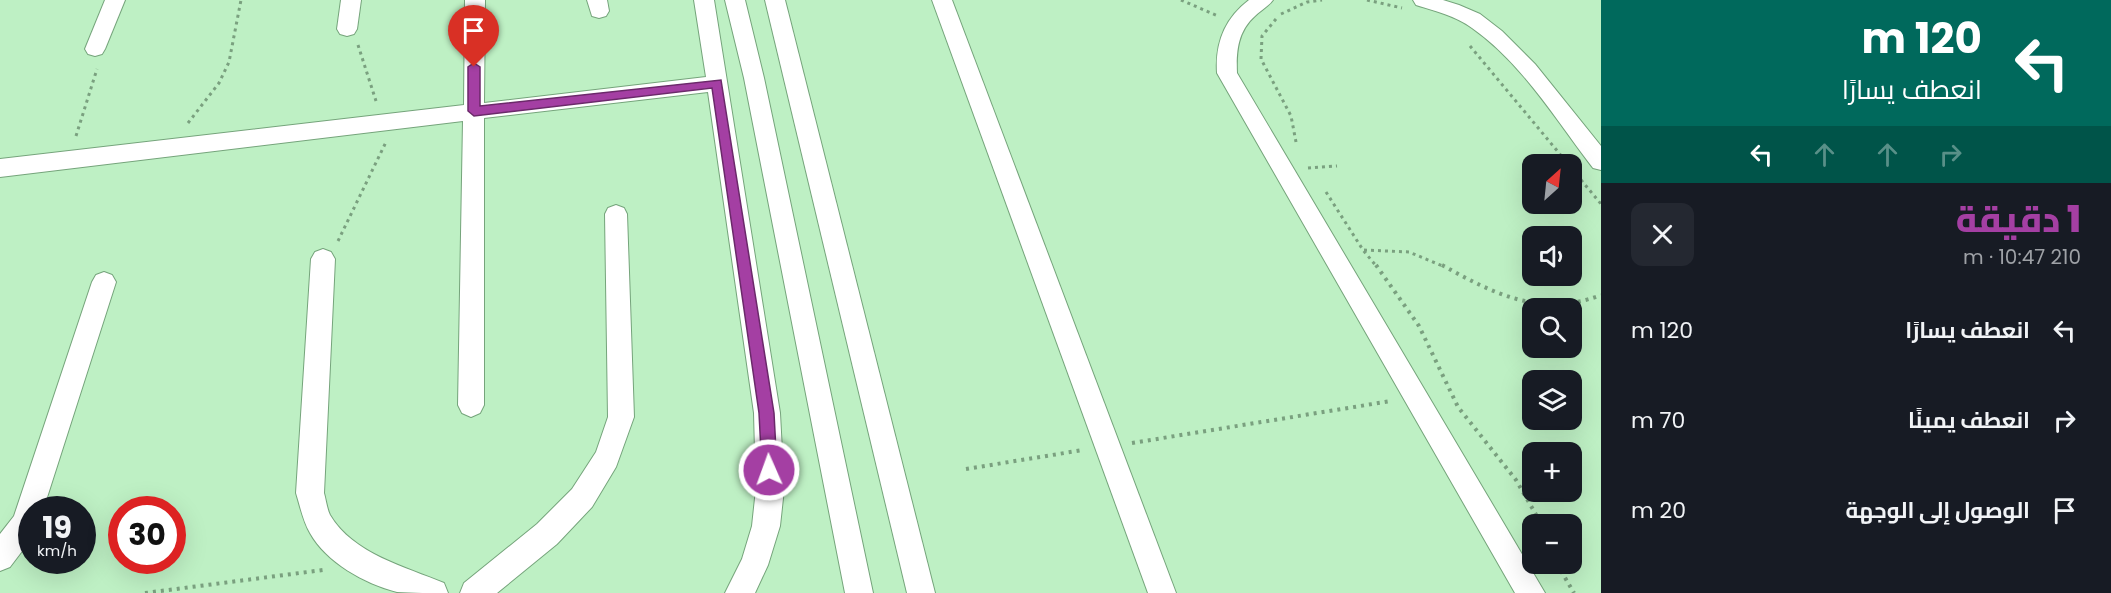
<!DOCTYPE html>
<html lang="ar">
<head>
<meta charset="utf-8">
<style>
  :root { --surface:#171b24; --page:#242831; --text:#f1f3f6; --muted:#9ea1a6; --accent:#a43fa3 }
  body { margin:0; font-family:Poppins,Cairo,sans-serif; background:var(--page); color:var(--text); direction:rtl; height:100vh; display:flex; flex-direction:column; font-size:22px; white-space:nowrap }
  * { box-sizing:border-box; margin:0 }
  p { font-size:20px; color:var(--muted) }
  .icon { flex:none; width:33px; height:33px; fill:none; stroke:currentColor; stroke-width:2; stroke-linecap:round; stroke-linejoin:round }
  .map { position:relative; flex:1; overflow:hidden; direction:ltr }
  .panel { display:flex; flex-direction:column; background:var(--surface); width:510px }
  .panel>* { flex:none }
  .hud { background:#00695c; color:#fff; overflow:hidden }
  .needle { width:39px; rotate:27deg }
  .controls { position:absolute; left:1522px; top:154px; display:grid; gap:12px }
  .controls a { display:grid; place-items:center; width:60px; height:60px; border-radius:12px; background:var(--surface); box-shadow:0 6px 24px #0002; font-size:30px }
  .speed { position:absolute; left:18px; top:496px; display:flex; gap:12px; font-size:30px; font-weight:700; text-align:center }
  .speed>* { display:grid; place-content:center; width:78px; height:78px; border-radius:50%; background:var(--surface); box-shadow:0 6px 24px #0002; line-height:1 }
  .speed small { font-size:15px; font-weight:400 }
  .speed .limit { border:9px solid #d22; background:#fff; color:#111 }
  .pin { position:absolute; display:grid; place-items:center; width:51px; height:51px; color:#fff; margin:-62px -26px; border-radius:50% 50% 50% 0; rotate:-45deg; box-shadow:0 0 6px #0007 }
  .pin .icon { rotate:45deg }
  .me { position:absolute; width:66px; margin:-33px; rotate:358deg; stroke-linejoin:round; filter:drop-shadow(0 0 4px #0008) }
  .turn { display:flex; align-items:center; gap:21px; height:126px; padding:0 30px; font-size:27px }
  .turn .icon { width:78px; height:78px; stroke-width:2.5 }
  .turn b { display:block; font-size:42px; line-height:51px }
  .lanes { display:flex; align-items:center; height:57px; padding:0 30px; background:#0003; justify-content:center; gap:30px; direction:ltr }
  .lanes .off { opacity:.35 }
  .round { display:grid; place-items:center; flex:none; width:63px; height:63px; border-radius:12px; background:var(--page) }
  .head { display:flex; align-items:center; justify-content:space-between; height:102px; padding:0 30px }
  h1 { font-size:36px; font-weight:800; line-height:45px; color:var(--accent) }
  ul { padding:0; list-style:none }
  li { display:flex; align-items:center; gap:18px; height:90px; padding:0 30px }
  li div { flex:1 }
  li b { display:block; font-size:22px }
  li em { font-style:normal }
  main { display:flex; flex:1; min-height:0 }
  .map>svg:first-child { display:block }
  .lines { fill:none; stroke-linecap:round; stroke-linejoin:round }
  .street-casing { stroke:#75a47b; stroke-width:2 }
  .path-far1 { stroke:#7aa07f; stroke-width:3; stroke-dasharray:3 4; stroke-linecap:butt }
  .path { stroke:#7aa07f; stroke-width:4; stroke-dasharray:3 5; stroke-linecap:butt }
  .street { fill:#fff; fill-rule:evenodd }
  .route { fill:#a43fa3; stroke:#6b296a; stroke-width:1.5 }
</style>
</head>
<body>
<main>
<section class="panel">
<div class="hud">
<div class="turn"><svg class="icon" aria-label="left" viewBox="0 0 24 24"><path d="M17 20v-9H6M10 6l-5 5 5 5"/></svg><div><b>120 m</b>انعطف يسارًا</div></div>
<div class="lanes"><svg class="icon" aria-label="left" viewBox="0 0 24 24"><path d="M17 20v-9H6M10 6l-5 5 5 5"/></svg><svg class="icon off" aria-label="ahead" viewBox="0 0 24 24"><path d="M12 20V5M6 11l6-6 6 6"/></svg><svg class="icon off" aria-label="ahead" viewBox="0 0 24 24"><path d="M12 20V5M6 11l6-6 6 6"/></svg><svg class="icon off" aria-label="right" viewBox="0 0 24 24"><path d="M7 20v-9h11M14 6l5 5-5 5"/></svg></div>
</div>
<div class="head"><div><h1>1 دقيقة</h1><p>210 m · 10:47</p></div><a class="round"><svg class="icon" aria-label="close" viewBox="0 0 24 24"><path d="M6 6l12 12M18 6L6 18"/></svg></a></div>
<ul>
<li><svg class="icon" aria-label="left" viewBox="0 0 24 24"><path d="M17 20v-9H6M10 6l-5 5 5 5"/></svg><div><b>انعطف يسارًا</b></div><em>120 m</em></li>
<li><svg class="icon" aria-label="right" viewBox="0 0 24 24"><path d="M7 20v-9h11M14 6l5 5-5 5"/></svg><div><b>انعطف يمينًا</b></div><em>70 m</em></li>
<li><svg class="icon" aria-label="arrive" viewBox="0 0 24 24"><path d="M6 21V4h12l-3 4 3 4H6"/></svg><div><b>الوصول إلى الوجهة</b></div><em>20 m</em></li>
</ul>
</section>
<div class="map">
<svg width="1601" height="593" viewBox="0 0 1601 593">
  <rect width="100%" height="100%" fill="#bef0c4"/>
  <g class="lines">
    <g class="street-casing">
      <g id="street">
        <polygon points="105,0 125,0 105,49 102,54 95,56 88,54 85,49"/>
        <polygon points="341,0 361,0 357,29 354,34 347,36 340,34 337,29"/>
        <polygon points="465,0 485,0 484,103 706,77 694,0 714,0 780,413 784,489 780,526 768,565 755,593 725,593 742,559 752,526 756,489 754,413 708,92 484,118 484,405 480,413 471,417 462,413 458,405 463,121 0,177 0,159 464,105"/>
        <polygon points="587,0 607,0 609,11 606,16 599,18 592,16"/>
        <polygon points="725,0 745,0 764,78 873,593 845,593 744,78"/>
        <polygon points="765,0 785,0 935,593 907,593"/>
        <polygon points="932,0 952,0 1176,593 1148,593"/>
        <path d="M 1249,0 L 1273,0 C 1268,7 1261,10 1255,16 C 1238,31 1236,51 1237,73 L 1545,593 L 1515,593 L 1217,73 C 1215,43 1225,18 1249,0 Z"/>
        <path d="M 1413,0 L 1443,0 L 1459,5 L 1480,14 L 1502,31 L 1535,64 L 1601,146 L 1601,170 L 1593,168 C 1556,120 1522,63 1472,28 C 1456,16 1435,11 1416,5 Z"/>
        <polygon points="616,205 624,208 627,214 634,417 616,467 592,507 557,544 497,593 460,593 464,583 537,524 572,489 596,452 608,417 605,214 608,208"/>
        <path d="M 323,249 L 331,252 L 335,259 L 324,493 C 326,500 327,509 330,515 C 353,554 406,567 444,583 L 448,593 C 433,593 412,593 397,592 C 365,584 326,562 310,533 C 303,521 300,506 296,493 L 311,259 L 315,252 Z"/>
        <polygon points="104,272 112,275 116,282 43,510 32,510 32,538 10,567 0,571 0,534 14,516 92,282 96,275"/>
      </g>
    </g>
    <g class="path-far1">
      <polyline points="1181,0 1218,16"/>
      <polyline points="1367,0 1402,8"/>
      <polyline points="1281,14 1307,2 1322,0"/>
      <polyline points="1276,19 1262,36 1261,59 1291,116 1296,142"/>
      <polyline points="358,45 376,101"/>
      <polyline points="1470,46 1569,165"/>
      <polyline points="188,123 219,83 229,62 241,0"/>
      <polyline points="76,136 97,69"/>
      <polyline points="1308,168 1337,166"/>
      <polyline points="1572,169 1601,204"/>
      <polyline points="1326,192 1363,250 1377,267"/>
      <polyline points="338,241 386,142"/>
      <polyline points="1364,250 1409,252 1445,267"/>
    </g>
    <g class="path">
      <polyline points="1376,265 1419,326 1458,407 1516,480 1542,525"/>
      <path d="M 1442,265 C 1494,294 1541,318 1601,295"/>
      <polyline points="1132,443 1391,401"/>
      <polyline points="966,469 1083,450"/>
      <polyline points="1557,564 1574,593"/>
      <polyline points="145,593 323,570"/>
    </g>
    <use href="#street" class="street"/>
  </g>
  <polygon class="route" points="474,63 480,67 480,106 721,80 774,413 777,470 775,475 769,478 764,475 762,470 759,413 712,88 474,116 468,111 468,67"/>
</svg>
<div class="controls">
<a><svg class="needle" viewBox="-14 -14 28 28"><path d="M0-13l5 13h-10z" fill="#e53935"/><path d="M0 13l5-13h-10z" fill="#9ea1a6"/></svg></a>
<a><svg class="icon" aria-label="sound" viewBox="0 0 24 24"><path d="M4 9h4l5-4v14l-5-4H4zM17 9q2 3 0 6"/></svg></a>
<a><svg class="icon" aria-label="search" viewBox="0 0 24 24"><circle cx="10" cy="10" r="6"/><path d="M15 15l6 6"/></svg></a>
<a><svg class="icon" aria-label="layers" viewBox="0 0 24 24"><path d="M12 4l9 5-9 5-9-5zM3 14l9 5 9-5"/></svg></a>
<a>+</a>
<a>−</a>
</div>
<div class="speed"><div>19<small>km/h</small></div><div class="limit">30</div></div>
<div class="pin" style="left:474px;top:67px;background:#d93025"><svg class="icon" aria-label="arrive" viewBox="0 0 24 24"><path d="M6 21V4h12l-3 4 3 4H6"/></svg></div>
<svg class="me" style="left:769px;top:470px" viewBox="-20 -20 40 40"><circle r="17" fill="#a43fa3" stroke="#fff" stroke-width="3"/><path d="M0-11L8 9 0 5-8 9z" fill="#fff"/></svg>
</div>
</main>
</body>
</html>
